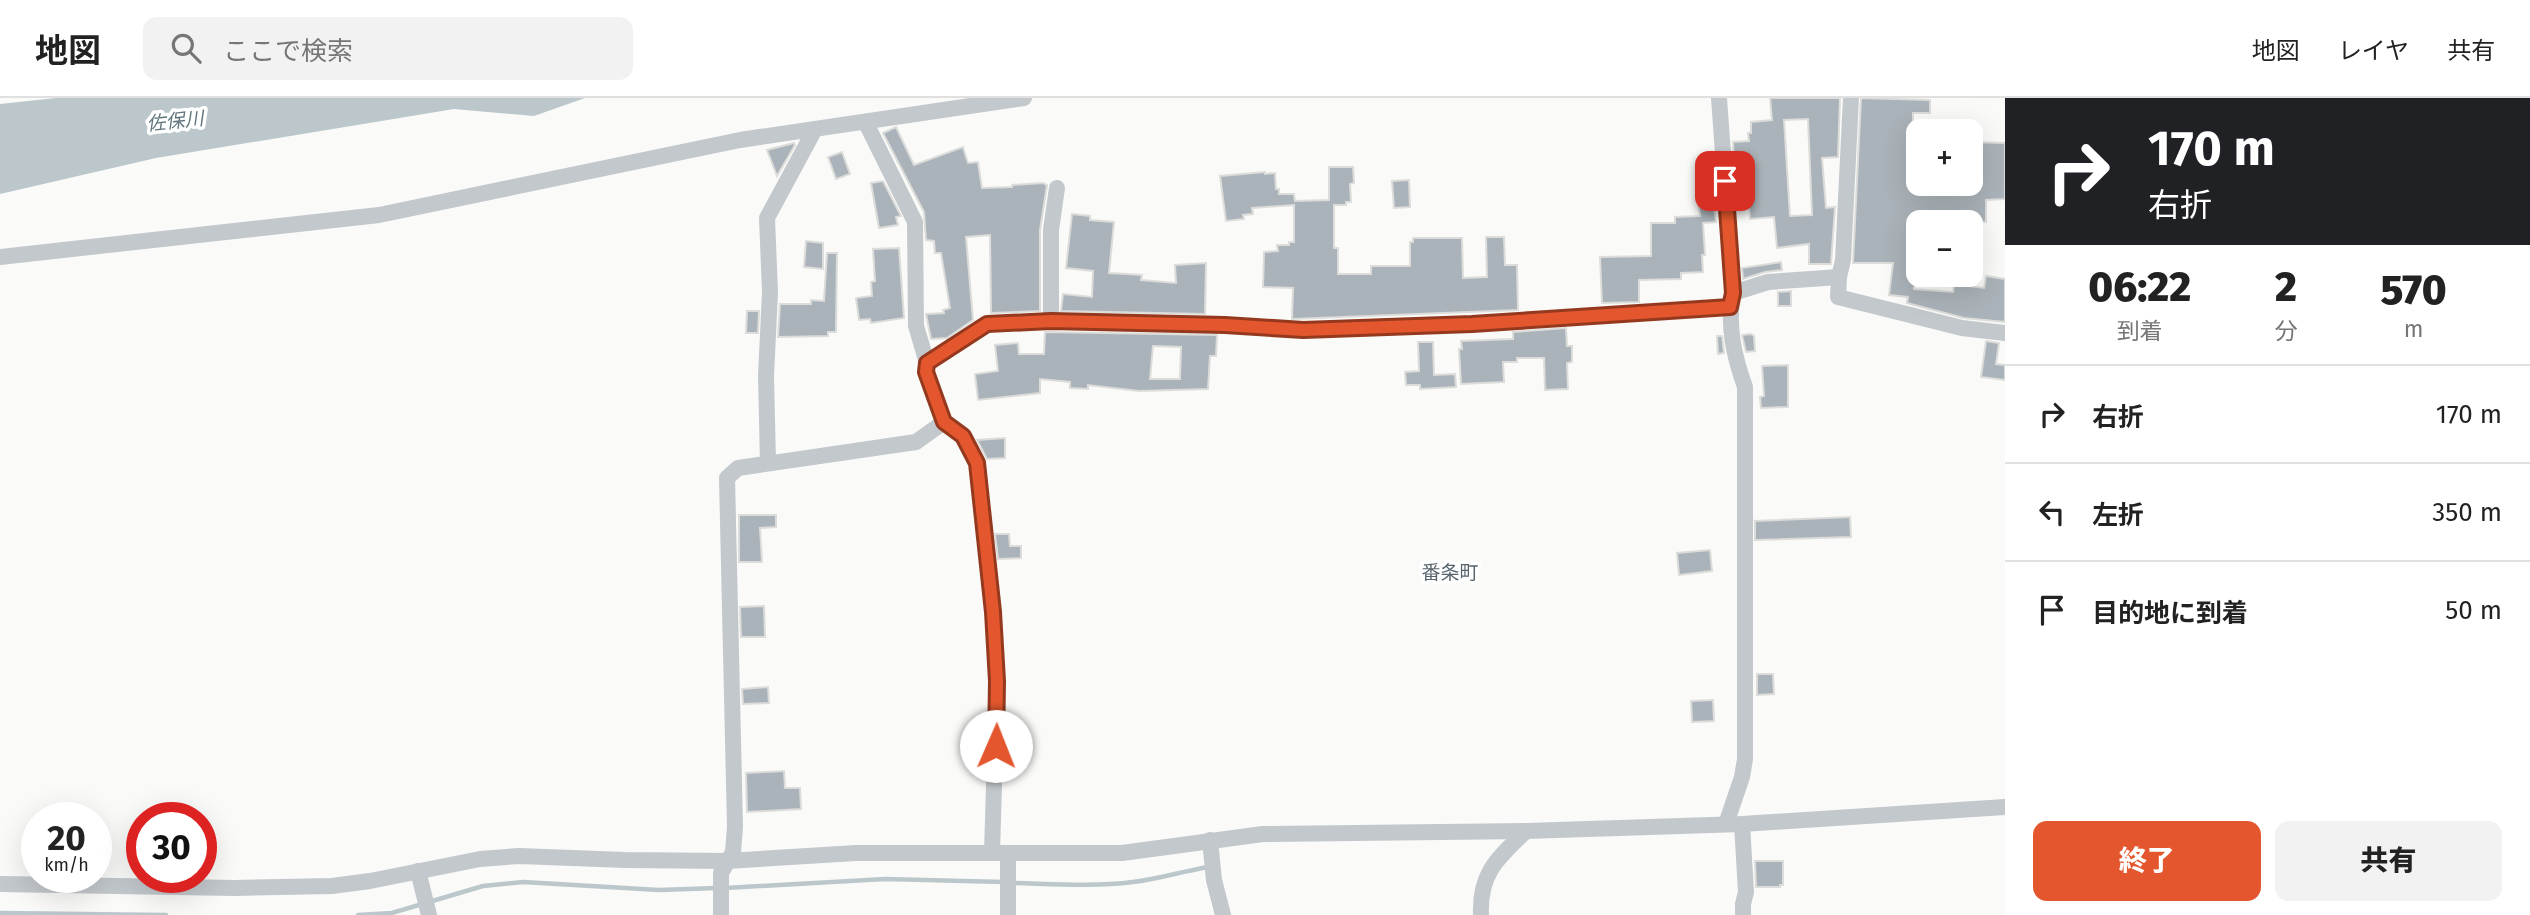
<!DOCTYPE html>
<html lang="ja">
<head>
<meta charset="utf-8">
<style>
  :root { --surface:#fff; --page:#f2f2f2; --text:#222; --muted:#767676; --line:#e0e0e0; --accent:#e4572e }
  body { margin:0; font-family:"Fira Sans","Noto Sans JP",sans-serif; background:var(--page); color:var(--text); height:100vh; display:flex; flex-direction:column; font-size:26px; white-space:nowrap }
  * { box-sizing:border-box; margin:0 }
  p { font-size:23px; color:var(--muted) }
  .icon { flex:none; width:38px; height:38px; fill:none; stroke:currentColor; stroke-width:2; stroke-linecap:round; stroke-linejoin:round }
  .map { position:relative; flex:1; overflow:hidden }
  .sheet { display:flex; flex-direction:column; background:var(--surface); width:525px }
  .sheet>* { flex:none }
  .guide { background:#202124; color:#fff; overflow:hidden }
  .controls { position:absolute; left:1906px; top:21px; display:grid; gap:14px }
  .controls a { display:grid; place-items:center; width:77px; height:77px; border-radius:14px; background:var(--surface); box-shadow:0 7px 28px #0002; font-size:35px }
  .speed { position:absolute; left:21px; top:704px; display:flex; gap:14px; font-size:35px; font-weight:700; text-align:center }
  .speed>* { display:grid; place-content:center; width:91px; height:91px; border-radius:50%; background:var(--surface); box-shadow:0 7px 28px #0002; line-height:1 }
  .speed small { font-size:18px; font-weight:400 }
  .speed .limit { border:10px solid #d22; background:#fff; color:#111 }
  .pin { position:absolute; display:grid; place-items:center; width:60px; height:60px; color:#fff; margin:-30px; border-radius:14px; box-shadow:0 4px 10px #0006 }
  .me { position:absolute; width:77px; margin:-38px; rotate:1deg; stroke-linejoin:round; filter:drop-shadow(0 0 5px #0008) }
  .turn { display:flex; align-items:center; gap:24px; height:147px; padding:0 28px; font-size:32px }
  .turn .icon { width:91px; height:91px; stroke-width:2.5 }
  .turn b { display:block; font-size:49px; line-height:60px }
  .eta { display:flex; justify-content:space-evenly; align-items:center; height:119px; text-align:center }
  .eta b { font-size:42px; font-weight:800; line-height:49px }
  .primary-button { display:flex; gap:14px; margin-top:auto; padding:14px 28px }
  .primary-button a { flex:1; height:80px; border-radius:14px; background:var(--accent); color:#fff; font-size:28px; font-weight:800; line-height:80px; text-align:center }
  .primary-button a+a { background:var(--page); color:var(--text) }
  ul { padding:0; list-style:none }
  li { display:flex; align-items:center; gap:21px; height:98px; padding:0 28px; border-top:2px solid var(--line) }
  li div { flex:1 }
  li b { display:block; font-size:26px }
  li em { font-style:normal }
  header { display:flex; align-items:center; gap:42px; box-sizing:border-box; height:98px; padding:0 35px; background:var(--surface); border-bottom:2px solid var(--line) }
  header strong { font-size:33px }
  nav { display:flex; gap:38px; margin-inline-start:auto; font-size:24px }
  .search { width:490px; height:63px; background:var(--page); display:flex; align-items:center; gap:18px; box-sizing:border-box; padding:0 24px; border-radius:14px; color:var(--muted); font-size:26px }
  main { display:flex; flex:1; min-height:0 }
  .map>svg:first-child { display:block }
  .water { fill:#bbc7cb }
  .lines { fill:none; stroke-linecap:round; stroke-linejoin:round }
  .stream { stroke:#bbc7cb; stroke-width:4.5 }
  .building { fill:#aab3b9; stroke:#dcdcda; stroke-width:2; fill-rule:evenodd }
  .minor { stroke:#c3c8cc; stroke-width:16 }
  .route-casing { stroke:#94391e; stroke-width:18 }
  .route { stroke:#e4572e; stroke-width:12 }
  .labels { text-anchor:middle; dominant-baseline:central; stroke-width:7; stroke-linejoin:round; paint-order:stroke }
  .water-label { font-size:19px; font-style:italic; fill:#60757c; stroke:#fff }
  .neighbourhood-label { font-size:19px; fill:#57646e; stroke:#fff }
</style>
</head>
<body>
<header>
<strong>地図</strong>
<div class="search"><svg class="icon" aria-label="search" viewBox="0 0 24 24"><circle cx="10" cy="10" r="6"/><path d="M15 15l6 6"/></svg>ここで検索</div>
<nav><a>地図</a><a>レイヤ</a><a>共有</a></nav>
</header>
<main>
<div class="map">
<svg width="2005" height="817" viewBox="0 0 2005 817">
  <rect width="100%" height="100%" fill="#fafaf8"/>
  <polygon class="water" points="56,0 585,0 534,18 454,11 156,60 0,96 0,6"/>
  <g class="lines">
    <g class="stream">
      <path d="M 1013,785 C 1053,786 1094,789 1133,784 C 1159,781 1183,773 1209,769"/>
      <polyline points="726,790 885,781 1004,784"/>
      <polyline points="0,815 166,817"/>
      <polyline points="358,817 392,815 483,788 523,784 659,792 717,790"/>
    </g>
  </g>
  <g class="building">
    <path d="M 1770,0 L 1840,0 L 1838,59 L 1822,60 L 1826,110 L 1835,109 L 1831,166 L 1809,166 L 1809,146 L 1777,150 L 1774,119 L 1750,121 L 1748,95 L 1736,96 L 1733,44 L 1749,43 L 1748,35 L 1751,35 L 1751,24 L 1772,22 ZM 1808,21 L 1812,117 L 1790,118 L 1784,22 Z"/>
    <polygon points="1861,0 1930,2 1930,15 1913,15 1913,51 1918,52 1918,86 1970,86 1970,44 2005,45 2005,101 1986,102 1986,124 1918,124 1918,158 1914,191 1953,194 1954,186 1984,190 1986,178 2005,181 2005,224 1964,220 1907,205 1908,199 1889,197 1893,165 1853,165"/>
    <polygon points="896,29 914,67 963,49 968,65 978,64 982,90 1012,89 1012,87 1043,85 1047,87 1040,132 1040,213 991,215 990,137 966,139 973,222 947,240 931,241 926,216 944,215 943,212 950,210 941,155 935,155 934,143 926,142 924,114 883,35"/>
    <polygon points="794,45 795,47 777,78 767,52"/>
    <polygon points="842,54 850,76 836,81 828,59"/>
    <polygon points="1329,69 1353,69 1354,85 1350,86 1351,104 1346,104 1346,107 1334,107 1334,150 1338,150 1338,176 1371,176 1371,168 1410,168 1410,144 1413,144 1413,140 1462,140 1463,180 1487,179 1486,139 1504,139 1505,167 1517,167 1518,212 1292,221 1293,190 1263,189 1264,154 1278,153 1277,147 1289,147 1289,144 1294,144 1294,107 1252,110 1253,116 1243,117 1244,121 1226,123 1220,78 1265,74 1265,76 1275,75 1276,91 1279,91 1279,96 1294,96 1295,103 1329,102"/>
    <polygon points="1409,82 1410,109 1394,110 1392,83"/>
    <polygon points="883,83 901,118 896,119 898,127 879,130 871,85"/>
    <polygon points="1714,108 1716,124 1703,125 1705,157 1702,157 1703,174 1681,175 1681,181 1639,182 1639,204 1602,205 1600,159 1651,158 1651,125 1675,125 1675,119 1700,118 1699,109"/>
    <polygon points="1072,116 1090,118 1090,122 1114,124 1109,175 1142,177 1141,182 1176,185 1175,167 1206,165 1205,216 1061,213 1063,196 1092,199 1093,173 1066,170"/>
    <polygon points="806,143 823,145 823,171 804,169"/>
    <polygon points="899,150 904,220 871,225 870,221 859,222 856,200 872,198 871,184 875,183 873,151"/>
    <polygon points="827,155 837,155 836,234 828,234 828,238 778,239 780,206 811,206 811,202 824,203"/>
    <polygon points="1781,164 1782,172 1765,174 1743,181 1742,170"/>
    <polygon points="1791,193 1791,208 1778,208 1778,194"/>
    <polygon points="747,213 759,213 758,235 746,235"/>
    <polygon points="1566,230 1567,248 1572,248 1572,264 1567,265 1568,291 1545,292 1544,260 1517,260 1517,264 1503,264 1504,284 1461,286 1459,251 1462,251 1461,243 1513,241 1513,234"/>
    <path d="M 1045,234 L 1217,237 L 1216,258 L 1210,258 L 1208,291 L 1139,293 L 1088,287 L 1088,291 L 1070,290 L 1070,284 L 1040,281 L 1040,295 L 978,302 L 975,276 L 998,273 L 995,247 L 1018,245 L 1019,256 L 1044,256 ZM 1153,248 L 1181,249 L 1180,281 L 1150,281 Z"/>
    <polygon points="1751,236 1754,238 1755,253 1746,254 1742,237"/>
    <polygon points="1717,238 1722,238 1724,255 1718,256"/>
    <polygon points="1986,243 1999,245 1996,266 2005,267 2005,282 1981,279"/>
    <polygon points="1418,244 1433,244 1434,277 1455,276 1456,289 1420,291 1420,287 1406,287 1405,274 1419,273"/>
    <polygon points="1788,267 1788,309 1761,310 1760,299 1764,298 1762,268"/>
    <polygon points="1005,340 1005,360 987,361 977,342"/>
    <polygon points="739,417 776,417 776,429 760,430 762,464 739,464"/>
    <polygon points="1850,419 1851,439 1755,442 1755,423"/>
    <polygon points="995,436 1009,436 1010,448 1021,448 1021,460 998,461"/>
    <polygon points="1710,452 1712,473 1679,477 1677,455"/>
    <polygon points="764,508 765,539 741,539 740,509"/>
    <polygon points="1757,576 1773,576 1774,596 1757,597"/>
    <polygon points="768,589 769,605 743,606 742,591"/>
    <polygon points="1713,602 1714,623 1692,624 1691,603"/>
    <polygon points="784,673 785,690 800,690 801,711 747,714 746,675"/>
    <polygon points="1755,763 1783,763 1783,787 1780,787 1780,789 1756,789"/>
  </g>
  <g class="lines">
    <g class="minor">
      <path d="M 1719,0 L 1733,195 C 1727,228 1734,258 1745,289 L 1745,661 L 1742,679 L 1726,726"/>
      <polyline points="1851,0 1843,162 1839,179 1838,199 1962,230 2005,235"/>
      <polyline points="866,25 915,124 916,228 927,265 926,274 944,324 963,338 977,365 993,514 997,584 992,755"/>
      <polyline points="0,159 379,117 740,42 1024,0"/>
      <polyline points="1733,195 1768,184 1839,179"/>
      <polyline points="1051,223 1051,132 1057,90"/>
      <polyline points="927,265 987,226 1051,223 1225,227 1302,232 1472,226 1730,209"/>
      <polyline points="768,365 766,278 770,194 767,120 815,31"/>
      <polyline points="1742,726 1746,794 1743,806 1743,817"/>
      <polyline points="1210,742 1214,782 1223,817"/>
      <polyline points="418,773 429,817"/>
      <polyline points="0,786 234,790 332,788 370,783 480,761 519,758 625,762 727,763 856,755 1122,755 1263,736 1526,733 1742,726 2005,709"/>
      <polyline points="721,817 721,775 733,754 735,729 727,380 738,370 916,344 944,324"/>
      <polyline points="1008,817 1008,755"/>
      <path d="M 1481,817 C 1479,775 1498,760 1526,733"/>
    </g>
  </g>
  <g class="lines">
    <g class="route-casing">
      <polyline id="route" points="996,648 997,583 993,514 977,365 963,338 944,324 926,274 927,265 987,226 1051,223 1225,227 1303,232 1472,226 1730,209 1733,195 1725,83"/>
    </g>
    <use href="#route" class="route"/>
  </g>
  <g class="labels">
    <g class="water-label">
      <text transform="translate(175 23) rotate(-6)">佐保川</text>
    </g>
    <g class="neighbourhood-label">
      <text x="1450" y="474">番条町</text>
    </g>
  </g>
</svg>
<div class="controls">
<a>+</a>
<a>−</a>
</div>
<div class="speed"><div>20<small>km/h</small></div><div class="limit">30</div></div>
<div class="pin" style="left:1725px;top:83px;background:#d93025"><svg class="icon" aria-label="arrive" viewBox="0 0 24 24"><path d="M6 21V4h12l-3 4 3 4H6"/></svg></div>
<svg class="me" style="left:996px;top:648px" viewBox="-20 -20 40 40"><circle r="19" fill="#fff"/><path d="M0-13L10 11 0 6-10 11z" fill="#e4572e"/></svg>
</div>
<section class="sheet">
<div class="guide">
<div class="turn"><svg class="icon" aria-label="right" viewBox="0 0 24 24"><path d="M7 20v-9h11M14 6l5 5-5 5"/></svg><div><b>170 m</b>右折</div></div>
</div>
<div class="eta">
<div><b>06:22</b><p>到着</p></div>
<div><b>2</b><p>分</p></div>
<div><b>570</b><p>m</p></div>
</div>
<ul>
<li><svg class="icon" aria-label="right" viewBox="0 0 24 24"><path d="M7 20v-9h11M14 6l5 5-5 5"/></svg><div><b>右折</b></div><em>170 m</em></li>
<li><svg class="icon" aria-label="left" viewBox="0 0 24 24"><path d="M17 20v-9H6M10 6l-5 5 5 5"/></svg><div><b>左折</b></div><em>350 m</em></li>
<li><svg class="icon" aria-label="arrive" viewBox="0 0 24 24"><path d="M6 21V4h12l-3 4 3 4H6"/></svg><div><b>目的地に到着</b></div><em>50 m</em></li>
</ul>
<div class="primary-button"><a>終了</a><a>共有</a></div>
</section>
</main>
</body>
</html>
